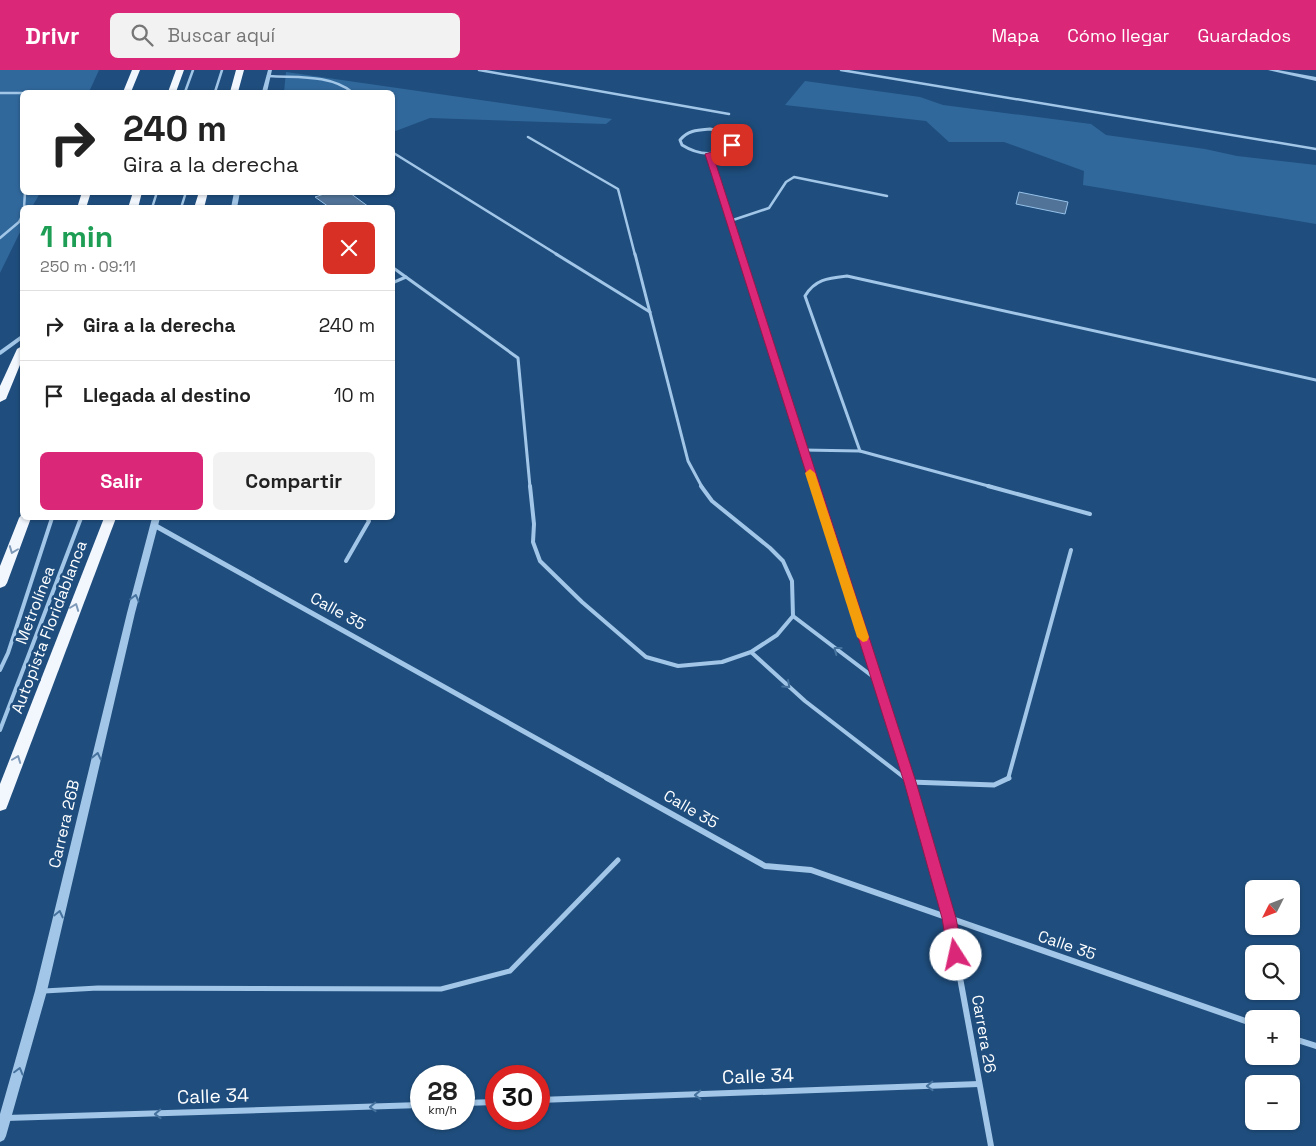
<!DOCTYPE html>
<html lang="es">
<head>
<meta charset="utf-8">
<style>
  :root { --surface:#fff; --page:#f2f2f2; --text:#222; --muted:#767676; --line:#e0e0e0; --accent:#db2777 }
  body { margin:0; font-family:"Space Grotesk",sans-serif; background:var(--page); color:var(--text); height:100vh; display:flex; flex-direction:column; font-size:19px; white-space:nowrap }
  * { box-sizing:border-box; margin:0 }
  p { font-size:16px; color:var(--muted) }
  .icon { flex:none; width:28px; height:28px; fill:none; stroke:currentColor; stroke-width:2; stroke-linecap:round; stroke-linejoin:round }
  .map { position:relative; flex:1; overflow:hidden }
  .sheet { position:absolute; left:20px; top:135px; width:375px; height:315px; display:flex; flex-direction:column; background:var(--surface); border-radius:8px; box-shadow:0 1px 4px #0004 }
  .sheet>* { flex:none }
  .guide { position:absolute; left:20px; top:20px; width:375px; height:105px; border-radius:8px; box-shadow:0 1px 4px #0004; background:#fff; color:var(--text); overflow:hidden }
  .needle { width:32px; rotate:228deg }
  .fabs { position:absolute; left:1245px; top:810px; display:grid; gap:10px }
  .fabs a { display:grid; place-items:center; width:55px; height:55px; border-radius:8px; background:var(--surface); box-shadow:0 1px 4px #0004; font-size:25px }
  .speed { position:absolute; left:410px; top:995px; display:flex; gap:10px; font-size:25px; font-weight:700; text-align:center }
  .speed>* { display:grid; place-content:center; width:65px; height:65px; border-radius:50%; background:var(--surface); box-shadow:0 1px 4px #0004; line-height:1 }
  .speed small { font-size:12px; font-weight:400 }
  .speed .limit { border:8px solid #d22; background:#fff; color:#111 }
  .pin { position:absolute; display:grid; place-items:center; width:42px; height:42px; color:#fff; margin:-21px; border-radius:10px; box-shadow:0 2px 8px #0006 }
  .me { position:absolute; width:55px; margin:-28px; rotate:350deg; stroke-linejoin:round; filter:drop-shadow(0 0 4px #0008) }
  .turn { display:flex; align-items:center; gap:18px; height:105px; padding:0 20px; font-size:22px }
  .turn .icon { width:65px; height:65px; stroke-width:2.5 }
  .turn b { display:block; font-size:35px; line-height:42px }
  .round { display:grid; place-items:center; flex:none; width:52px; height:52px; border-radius:8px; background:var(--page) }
  .overview { display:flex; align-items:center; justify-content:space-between; height:85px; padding:0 20px }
  h1 { font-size:30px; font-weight:700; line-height:38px; color:#1e9e55 }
  .primary-button { display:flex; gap:10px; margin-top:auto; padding:10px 20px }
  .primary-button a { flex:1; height:58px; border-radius:8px; background:var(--accent); color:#fff; font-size:20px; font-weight:700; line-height:58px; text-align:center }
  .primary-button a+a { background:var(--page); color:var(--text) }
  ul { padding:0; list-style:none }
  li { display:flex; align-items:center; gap:15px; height:70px; padding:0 20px; border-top:1px solid var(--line) }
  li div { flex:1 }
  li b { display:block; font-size:19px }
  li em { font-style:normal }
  header { display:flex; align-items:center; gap:30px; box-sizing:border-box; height:70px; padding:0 25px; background:var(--accent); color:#fff }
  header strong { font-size:24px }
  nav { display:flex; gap:28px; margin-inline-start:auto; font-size:18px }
  .search { width:350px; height:45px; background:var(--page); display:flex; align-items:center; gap:12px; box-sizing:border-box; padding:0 18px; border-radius:8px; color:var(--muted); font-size:19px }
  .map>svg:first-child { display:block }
  .green { fill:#31689c }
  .water { fill:#517397; stroke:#95c1e9 }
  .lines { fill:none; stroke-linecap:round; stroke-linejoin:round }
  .service-far3 { stroke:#a2c6e7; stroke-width:2.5 }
  .service-far2 { stroke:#a2c6e7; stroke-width:3 }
  .service-far1 { stroke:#a2c6e7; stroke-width:4 }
  .service { stroke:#a2c6e7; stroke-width:5 }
  .minor-far3 { stroke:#a2c6e7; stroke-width:3 }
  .minor-far2 { stroke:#a2c6e7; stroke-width:4 }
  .minor-far1 { stroke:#a2c6e7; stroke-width:5 }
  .minor { stroke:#a2c6e7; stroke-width:6 }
  .tertiary { fill:#a2c6e7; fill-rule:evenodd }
  .trunk { fill:#f2f7fe; fill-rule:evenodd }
  .oneway { stroke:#7e9ab8 }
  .oneway2 { stroke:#46729e }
  .route { fill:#db2777; stroke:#8e194d }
  .slow { fill:#f59e0b }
  .labels { text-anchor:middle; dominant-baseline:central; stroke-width:5; stroke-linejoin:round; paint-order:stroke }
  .street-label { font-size:16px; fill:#fff; stroke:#1f4e7e }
  .near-street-label { font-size:19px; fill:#fff; stroke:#1f4e7e }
</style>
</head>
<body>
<header>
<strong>Drivr</strong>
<div class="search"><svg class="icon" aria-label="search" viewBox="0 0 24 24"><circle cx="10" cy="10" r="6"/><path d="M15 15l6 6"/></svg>Buscar aquí</div>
<nav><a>Mapa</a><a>Cómo llegar</a><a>Guardados</a></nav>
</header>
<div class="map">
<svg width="1316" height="1076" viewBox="0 0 1316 1076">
  <rect width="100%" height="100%" fill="#1f4e7e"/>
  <g class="green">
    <polygon points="0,0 99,0 89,22 22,22 22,122 40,123 32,137 22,138 22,158 0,203"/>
    <polygon points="286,2 612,49 606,54 430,48 393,62 392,22 284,22"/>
    <polygon points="805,11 920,27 943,35 1091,54 1106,65 1205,79 1237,86 1316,95 1316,154 1083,115 1084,101 1004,72 949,72 926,51 785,35"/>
  </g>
  <g class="water">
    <polygon points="1019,122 1068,132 1065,144 1016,134"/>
    <polygon points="327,123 350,123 369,137 329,137 315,127"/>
  </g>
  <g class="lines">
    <g class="service-far3">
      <polyline points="479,0 729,44"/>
      <polyline points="841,0 1316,79"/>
      <path d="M 269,6 C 297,8 329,4 352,22"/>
      <polyline points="185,22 193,0"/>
      <polyline points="215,22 222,0"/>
      <polyline points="0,23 22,23"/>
      <polyline points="528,67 618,119 635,185"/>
      <polyline points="392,82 558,185"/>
      <polyline points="24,138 25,122"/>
      <polyline points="152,138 157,122"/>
      <polyline points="181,138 186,122"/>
      <polyline points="730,151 769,138 786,112 794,107 887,126"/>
      <polyline points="0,168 19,152 22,146"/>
    </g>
    <g class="service-far2">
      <polyline points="556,184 650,242"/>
      <polyline points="635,184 688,391 702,417"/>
      <polyline points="392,197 518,288 530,417"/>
      <polyline points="392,213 406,207"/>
      <path d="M 803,380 L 860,381 L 805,226 C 815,209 829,208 847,206 L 1316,310"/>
      <polyline points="860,381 992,417"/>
    </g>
    <g class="service-far1">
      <polyline points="530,416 534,454 533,472 540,491 582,532 646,587 678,596 722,592 751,582 777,565 793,546 792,511 783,491 770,478 712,431 701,416"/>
      <polyline points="988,416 1090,444"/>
      <polyline points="346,491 369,451 367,448"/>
      <polyline points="793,546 876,609"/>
      <polyline points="751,582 805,631 906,709"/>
      <polyline points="0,600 8,583 52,448"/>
      <polyline points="0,660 81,448"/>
      <polyline points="1008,709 1071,480"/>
    </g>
    <g class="service">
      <polyline points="905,708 910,712 994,715 1009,708"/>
      <polyline points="44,921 98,918 441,919 510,901 618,790"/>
    </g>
    <g class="minor-far3">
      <path d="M 710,59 L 720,61 L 733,69 L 732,75 C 716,87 698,85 682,75 L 680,70 C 688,60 698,60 710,59 Z"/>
      <polyline points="709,84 741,185"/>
    </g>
    <g class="minor-far2">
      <polyline points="741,184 816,417"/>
      <polyline points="0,283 22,267"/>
    </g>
    <g class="minor-far1">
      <polyline points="815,416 909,709"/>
      <polyline points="154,455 609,709"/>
    </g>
    <g class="minor">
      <polyline points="607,708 765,796 811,800 1254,954"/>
      <polyline points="909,708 949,848 991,1076"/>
      <polyline points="1291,968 1316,976"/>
      <polyline points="539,1030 979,1014"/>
      <polyline points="464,1033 496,1032"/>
      <polyline points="6,1048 421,1035"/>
    </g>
    <g class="tertiary">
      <polygon points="268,0 272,0 267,22 262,22"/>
      <polygon points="1268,0 1278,0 1316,7 1316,11"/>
      <polygon points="234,122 240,122 237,138 231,138"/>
      <polygon points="152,448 160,448 135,543 47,921 6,1066 4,1070 0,1072 0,1044 35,921 127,543"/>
    </g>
    <g class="trunk">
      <polygon points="132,0 140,0 131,22 123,22"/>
      <polygon points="176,0 184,0 176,22 168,22"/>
      <polygon points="236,0 244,0 238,22 230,22"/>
      <polygon points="82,122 91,122 86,138 77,138"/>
      <polygon points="133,122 142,122 138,138 128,138"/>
      <polygon points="199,122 208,122 204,138 194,138"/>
      <polygon points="22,276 22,290 6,329 0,332 0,316 17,279"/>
      <polygon points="22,444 22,448 31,448 7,513 5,516 0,518 0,496 19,448"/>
      <polygon points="104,448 116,448 8,734 6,739 0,741 0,714"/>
    </g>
  </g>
  <defs><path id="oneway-chevron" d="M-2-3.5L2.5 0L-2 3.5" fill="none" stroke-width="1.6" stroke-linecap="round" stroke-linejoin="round" transform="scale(1.25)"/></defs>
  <g class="oneway">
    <use href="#oneway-chevron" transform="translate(13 480) rotate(111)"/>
    <use href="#oneway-chevron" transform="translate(75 537) rotate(-69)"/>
    <use href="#oneway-chevron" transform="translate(17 689) rotate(-69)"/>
  </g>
  <g class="oneway2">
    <use href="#oneway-chevron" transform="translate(135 528) rotate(-75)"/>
    <use href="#oneway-chevron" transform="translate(837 580) rotate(-143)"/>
    <use href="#oneway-chevron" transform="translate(787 615) rotate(42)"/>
    <use href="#oneway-chevron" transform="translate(97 686) rotate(-77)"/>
    <use href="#oneway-chevron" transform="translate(59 844) rotate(-77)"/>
    <use href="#oneway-chevron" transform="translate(19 1001) rotate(-75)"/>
    <use href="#oneway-chevron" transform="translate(930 1016) rotate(178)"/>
    <use href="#oneway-chevron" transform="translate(698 1025) rotate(178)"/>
    <use href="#oneway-chevron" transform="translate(373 1037) rotate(178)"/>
    <use href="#oneway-chevron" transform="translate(158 1044) rotate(178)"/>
  </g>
  <polygon class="route" points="730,73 736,75 730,81 713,85 916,712 956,848 963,885 961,890 956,892 950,890 948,885 942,848 904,712 705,84 725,78"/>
  <polygon class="slow" points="810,399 815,403 869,567 867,571 863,572 857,567 805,403"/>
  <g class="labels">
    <g class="street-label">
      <text transform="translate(35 535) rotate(-69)">Metrolínea</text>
      <text transform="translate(338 541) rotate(29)">Calle 35</text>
      <text transform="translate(49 557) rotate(-69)">Autopista Floridablanca</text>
      <text transform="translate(691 739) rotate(30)">Calle 35</text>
      <text transform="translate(64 754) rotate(-77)">Carrera 26B</text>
      <text transform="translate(1067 875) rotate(19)">Calle 35</text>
      <text transform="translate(984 964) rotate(80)">Carrera 26</text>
    </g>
    <g class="near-street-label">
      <text transform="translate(758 1006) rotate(-2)">Calle 34</text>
      <text transform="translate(213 1026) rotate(-2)">Calle 34</text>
    </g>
  </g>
</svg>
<div class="fabs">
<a><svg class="needle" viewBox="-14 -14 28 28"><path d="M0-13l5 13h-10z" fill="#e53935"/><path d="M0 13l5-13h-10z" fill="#767676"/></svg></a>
<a><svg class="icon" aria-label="search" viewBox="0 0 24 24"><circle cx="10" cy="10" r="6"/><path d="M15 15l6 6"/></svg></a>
<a>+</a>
<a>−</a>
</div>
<div class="speed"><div>28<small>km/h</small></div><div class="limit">30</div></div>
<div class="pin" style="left:732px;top:75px;background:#d93025"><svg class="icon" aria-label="arrive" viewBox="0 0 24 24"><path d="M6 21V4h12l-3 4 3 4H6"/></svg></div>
<svg class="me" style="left:956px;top:885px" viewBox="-20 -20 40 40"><circle r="19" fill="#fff"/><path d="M0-13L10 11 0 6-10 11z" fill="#db2777"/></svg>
<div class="guide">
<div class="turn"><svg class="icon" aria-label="right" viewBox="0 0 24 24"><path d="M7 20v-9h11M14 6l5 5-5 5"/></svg><div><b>240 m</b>Gira a la derecha</div></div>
</div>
<section class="sheet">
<div class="overview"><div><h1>1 min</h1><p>250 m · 09:11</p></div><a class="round" style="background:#d93025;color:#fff"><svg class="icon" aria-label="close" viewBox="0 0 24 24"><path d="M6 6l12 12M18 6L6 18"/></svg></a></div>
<ul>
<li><svg class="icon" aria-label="right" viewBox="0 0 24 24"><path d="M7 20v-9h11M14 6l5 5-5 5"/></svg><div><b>Gira a la derecha</b></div><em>240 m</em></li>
<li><svg class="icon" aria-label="arrive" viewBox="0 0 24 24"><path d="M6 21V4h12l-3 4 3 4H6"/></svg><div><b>Llegada al destino</b></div><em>10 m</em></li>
</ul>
<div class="primary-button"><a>Salir</a><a>Compartir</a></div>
</section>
</div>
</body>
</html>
